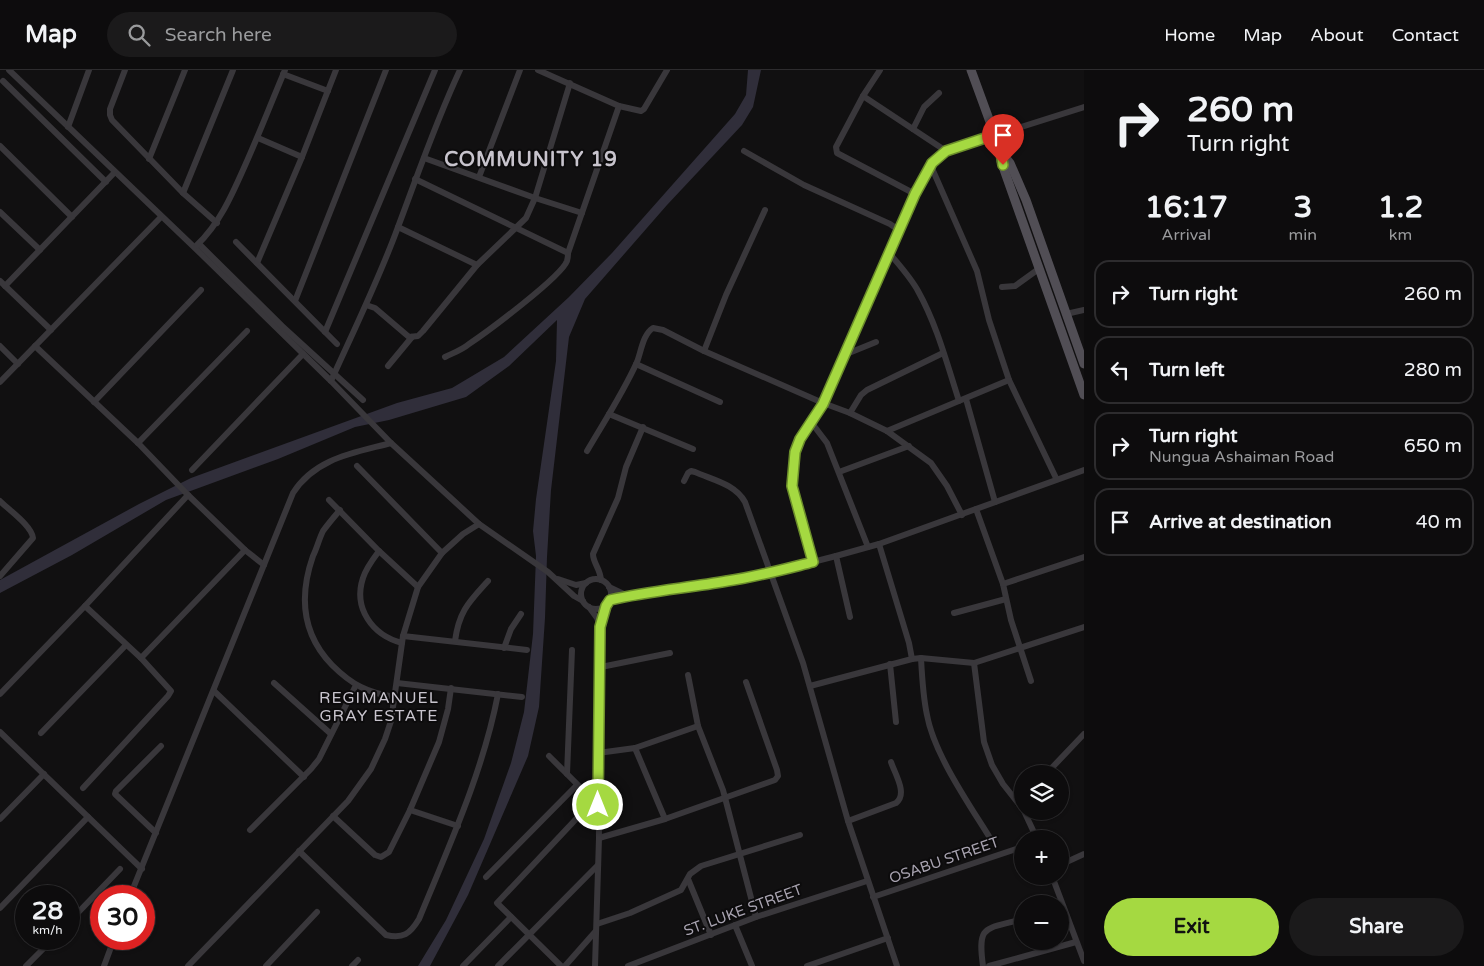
<!DOCTYPE html>
<html lang="en">
<head>
<meta charset="utf-8">
<style>
  :root { --surface:#0d0c0d; --page:#1b1a1b; --text:#f1f3f6; --muted:#9a9b9d; --line:#2d2c2e; --accent:#a5d941 }
  body { margin:0; font-family:"Varela Round",sans-serif; background:var(--page); color:var(--text); height:100vh; display:flex; flex-direction:column; font-size:19px; white-space:nowrap }
  * { box-sizing:border-box; margin:0 }
  p { font-size:16px; color:var(--muted) }
  .icon { flex:none; width:28px; height:28px; fill:none; stroke:currentColor; stroke-width:2; stroke-linecap:round; stroke-linejoin:round }
  .map { position:relative; flex:1; overflow:hidden }
  .drawer { display:flex; flex-direction:column; background:var(--surface); width:400px }
  .drawer>* { flex:none }
  .hud { background:#0d0c0d; color:var(--text); overflow:hidden }
  .controls { position:absolute; left:1014px; top:695px; display:grid; gap:10px }
  .controls a { display:grid; place-items:center; width:55px; height:55px; border-radius:50%; background:var(--surface); box-shadow:0 1px 4px #0004,0 0 0 1px var(--line); font-size:25px }
  .speed { position:absolute; left:15px; top:815px; display:flex; gap:10px; font-size:25px; font-weight:700; text-align:center }
  .speed>* { display:grid; place-content:center; width:65px; height:65px; border-radius:50%; background:var(--surface); box-shadow:0 1px 4px #0004,0 0 0 1px var(--line); line-height:1 }
  .speed small { font-size:12px; font-weight:400 }
  .speed .limit { border:8px solid #d22; background:#fff; color:#111 }
  .pin { position:absolute; display:grid; place-items:center; width:42px; height:42px; color:#fff; margin:-51px -21px; border-radius:50% 50% 50% 0; rotate:-45deg; box-shadow:0 0 5px #0007 }
  .pin .icon { rotate:45deg }
  .me { position:absolute; width:55px; margin:-28px; rotate:0deg; stroke-linejoin:round; filter:drop-shadow(0 0 4px #0008) }
  .turn { display:flex; align-items:center; gap:18px; height:105px; padding:0 20px; font-size:22px }
  .turn .icon { width:65px; height:65px; stroke-width:2.5 }
  .turn b { display:block; font-size:35px; line-height:42px }
  .eta { display:flex; justify-content:space-evenly; align-items:center; height:85px; text-align:center }
  .eta b { font-size:30px; font-weight:700; line-height:35px }
  .primary-button { display:flex; gap:10px; margin-top:auto; padding:10px 20px }
  .primary-button a { flex:1; height:58px; border-radius:30px; background:var(--accent); color:#111; font-size:20px; font-weight:700; line-height:58px; text-align:center }
  .primary-button a+a { background:var(--page); color:var(--text) }
  ul { padding:0; list-style:none }
  li { display:flex; align-items:center; gap:15px; height:68px; margin:0 10px 8px; padding:0 10px; border:2px solid var(--line); border-radius:15px }
  li div { flex:1 }
  li b { display:block; font-size:19px }
  li em { font-style:normal }
  header { display:flex; align-items:center; gap:30px; box-sizing:border-box; height:70px; padding:0 25px; background:var(--surface); border-bottom:1px solid var(--line) }
  header strong { font-size:24px }
  nav { display:flex; gap:28px; margin-inline-start:auto; font-size:18px }
  .search { width:350px; height:45px; background:var(--page); display:flex; align-items:center; gap:12px; box-sizing:border-box; padding:0 18px; border-radius:28px; color:var(--muted); font-size:19px }
  main { display:flex; flex:1; min-height:0 }
  .map>svg:first-child { display:block }
  .water { fill:#302e3a }
  .lines { fill:none; stroke-linecap:round; stroke-linejoin:round }
  .minor { stroke:#39373b; stroke-width:6 }
  .major { stroke:#514e55; stroke-width:9 }
  .route-casing { stroke:#6b8d2a; stroke-width:12 }
  .route { stroke:#a5d941; stroke-width:9 }
  .labels { text-anchor:middle; dominant-baseline:central; stroke-width:4; stroke-linejoin:round; paint-order:stroke }
  .street-label { font-size:15px; fill:#a8a3b0; stroke:#0c0b0c }
  .neighbourhood-label { font-size:16px; letter-spacing:1px; fill:#c8c4cd; stroke:#0c0b0c }
  .district-label { font-size:20px; font-weight:bold; letter-spacing:1px; fill:#c8c4cd; stroke:#0c0b0c }
</style>
</head>
<body>
<header>
<strong>Map</strong>
<div class="search"><svg class="icon" aria-label="search" viewBox="0 0 24 24"><circle cx="10" cy="10" r="6"/><path d="M15 15l6 6"/></svg>Search here</div>
<nav><a>Home</a><a>Map</a><a>About</a><a>Contact</a></nav>
</header>
<main>
<div class="map">
<svg width="1084" height="896" viewBox="0 0 1084 896">
  <rect width="100%" height="100%" fill="#111011"/>
  <polygon class="water" points="748,0 761,0 753,37 742,55 667,135 585,229 569,267 551,420 547,487 545,548 539,637 528,686 468,825 430,896 418,896 446,850 484,769 511,693 524,642 533,564 536,486 533,461 536,429 556,291 557,250 509,296 466,327 389,350 355,357 278,389 166,430 72,485 0,523 0,510 139,434 191,408 397,333 452,318 504,287 569,227 612,183 735,44 746,25"/>
  <g class="lines">
    <g class="minor">
      <polyline points="9,0 195,178 331,311 391,373 453,430 479,454 548,502 574,526 583,531"/>
      <polyline points="125,0 110,39 110,45 112,50 183,123 217,153"/>
      <polyline points="880,0 863,26 836,77 837,83 915,124"/>
      <polyline points="283,4 328,21"/>
      <polyline points="3,11 106,112"/>
      <polyline points="863,26 946,81"/>
      <polyline points="619,36 641,41 644,39 667,0"/>
      <polyline points="68,57 89,0"/>
      <polyline points="913,59 924,37 939,23"/>
      <polyline points="258,68 302,87"/>
      <polyline points="0,76 72,147"/>
      <polyline points="744,81 804,115 890,154 900,161"/>
      <polyline points="424,88 535,128 582,143"/>
      <polyline points="149,89 185,0"/>
      <polyline points="931,96 977,201 989,250 1009,310 1056,408"/>
      <polyline points="479,107 520,0"/>
      <polyline points="415,109 568,183"/>
      <polyline points="183,123 233,0"/>
      <polyline points="0,142 40,180"/>
      <polyline points="398,157 477,195"/>
      <polyline points="236,172 337,274"/>
      <polyline points="199,174 282,256 363,330"/>
      <path d="M 197,175 C 219,154 231,127 243,100 C 258,67 271,33 285,0"/>
      <path d="M 890,184 C 900,196 911,208 918,221 C 937,255 947,294 959,331"/>
      <polyline points="257,193 302,87 336,0"/>
      <polyline points="0,211 51,260"/>
      <polyline points="5,216 115,102"/>
      <polyline points="1002,217 1015,216 1040,198"/>
      <polyline points="295,231 386,0"/>
      <polyline points="366,235 375,238 409,267 418,266 423,261 477,195 526,148 535,128 570,13"/>
      <polyline points="1066,244 1084,240"/>
      <polyline points="325,262 435,0"/>
      <polyline points="0,276 18,294"/>
      <polyline points="35,276 138,373 188,425 245,480 264,495"/>
      <polyline points="704,281 726,225 765,140"/>
      <polyline points="844,285 876,272"/>
      <path d="M 445,287 C 453,283 462,280 469,274 C 487,262 561,207 567,191 C 568,188 568,185 568,183 L 619,36 L 538,0"/>
      <polyline points="636,294 720,332"/>
      <polyline points="388,296 412,267"/>
      <path d="M 331,311 C 354,260 379,209 398,157 C 418,104 436,51 460,0"/>
      <polyline points="0,312 161,147"/>
      <polyline points="966,329 995,432"/>
      <polyline points="94,332 201,220"/>
      <polyline points="850,343 861,325 867,320 943,283"/>
      <polyline points="609,344 693,379"/>
      <polyline points="811,352 827,373 868,477"/>
      <polyline points="887,361 1009,310"/>
      <polyline points="138,373 247,261"/>
      <path d="M 587,381 C 604,352 623,323 637,292 C 641,282 643,264 653,258 L 663,260 L 704,281 L 823,333 L 850,343 L 887,361 L 931,393 L 947,416 L 962,445"/>
      <polyline points="357,396 442,483"/>
      <polyline points="192,400 303,284"/>
      <polyline points="839,402 909,376"/>
      <path d="M 684,411 L 688,403 L 691,401 L 695,402 C 713,410 735,414 745,432 L 803,593 L 848,751 L 897,896"/>
      <polyline points="329,430 379,481 418,517"/>
      <path d="M 0,431 C 9,440 32,456 33,468 L 0,506"/>
      <polyline points="976,439 1003,514 1011,550 1031,611"/>
      <path d="M 340,440 C 334,447 328,454 323,461 C 319,469 317,478 313,486 C 299,526 302,564 332,595 C 352,615 368,623 395,627"/>
      <polyline points="879,474 909,573 912,589"/>
      <path d="M 379,481 C 373,489 366,498 363,508 C 353,538 372,565 402,573"/>
      <polyline points="836,486 850,547"/>
      <polyline points="813,492 792,417 795,382 800,369 823,333 915,124 932,93 946,81 1084,37"/>
      <polyline points="558,509 576,515 586,513"/>
      <circle cx="596" cy="524" r="15"/>
      <path d="M 601,510 C 600,498 593,493 593,484 L 618,428 L 626,397 L 643,357"/>
      <polyline points="1003,514 1084,487"/>
      <polyline points="609,517 628,526"/>
      <polyline points="610,530 727,511 770,503 836,486 879,474 1084,400"/>
      <polyline points="589,537 597,548 600,556"/>
      <polyline points="954,543 1006,529"/>
      <polyline points="403,566 527,580"/>
      <path d="M 455,571 C 459,541 469,532 488,511"/>
      <polyline points="504,578 511,559 521,544"/>
      <polyline points="141,588 245,480"/>
      <path d="M 921,588 C 922,607 923,627 927,645 C 934,684 969,734 990,768"/>
      <polyline points="974,593 984,672 992,695 1003,714 1022,738"/>
      <polyline points="890,594 896,652"/>
      <polyline points="601,597 670,583"/>
      <polyline points="688,605 698,656 723,720 756,847"/>
      <polyline points="274,613 331,664"/>
      <polyline points="397,613 522,627"/>
      <polyline points="810,616 912,589 921,588 974,593 1084,557"/>
      <polyline points="214,621 304,707"/>
      <polyline points="0,624 85,536 188,425"/>
      <polyline points="0,662 142,799"/>
      <polyline points="41,663 126,575"/>
      <polyline points="635,678 665,749"/>
      <polyline points="598,683 635,678 698,656"/>
      <polyline points="549,686 596,733"/>
      <polyline points="567,704 572,580"/>
      <polyline points="1046,704 1084,664"/>
      <polyline points="83,718 168,626 171,621 141,588 85,536"/>
      <polyline points="410,740 458,756"/>
      <polyline points="1024,741 1037,769"/>
      <polyline points="333,746 375,785 381,787 389,782 410,740 439,672 448,639 451,618"/>
      <polyline points="0,749 44,704"/>
      <path d="M 848,751 L 896,733 C 908,724 895,704 891,692"/>
      <polyline points="250,760 311,699 319,689 356,615"/>
      <polyline points="156,763 115,724 116,721 161,676"/>
      <polyline points="599,768 665,749 775,710 778,706 777,700 746,612"/>
      <path d="M 299,781 L 386,865 C 403,869 410,864 419,849 C 449,776 483,702 498,624"/>
      <polyline points="1060,795 1084,784"/>
      <polyline points="1052,806 1084,891"/>
      <polyline points="486,807 577,715"/>
      <polyline points="688,809 711,865"/>
      <path d="M 130,826 L 293,423 C 315,388 354,383 391,373"/>
      <polyline points="873,827 1022,777"/>
      <polyline points="0,838 88,747"/>
      <polyline points="69,852 120,799"/>
      <polyline points="597,854 630,843 681,820 690,804 701,796 800,765"/>
      <polyline points="735,855 752,896"/>
      <polyline points="26,896 53,869"/>
      <polyline points="104,896 114,869"/>
      <polyline points="188,896 348,731 371,699 385,669 391,651 403,566 418,517 442,483 463,464 479,454"/>
      <polyline points="266,896 317,842"/>
      <polyline points="352,896 358,890"/>
      <polyline points="463,896 511,847"/>
      <polyline points="498,896 598,795"/>
      <polyline points="561,896 497,833 593,731"/>
      <polyline points="565,896 595,862"/>
      <polyline points="595,896 599,768 598,683 601,597 600,557 606,536"/>
      <polyline points="628,896 756,847 867,811"/>
      <polyline points="807,896 888,868"/>
      <path d="M 983,896 C 977,853 986,860 1022,849"/>
      <polyline points="989,896 1076,872"/>
    </g>
    <g class="major">
      <polyline points="971,0 1001,82 1001,91 1084,325"/>
      <polyline points="1001,82 1010,93 1026,130 1084,294"/>
    </g>
  </g>
  <g class="lines">
    <g class="route-casing">
      <path id="route" d="M 598,735 L 600,557 L 606,536 L 610,530 C 649,521 688,518 727,511 C 756,507 785,499 813,492 L 792,416 L 795,382 L 800,369 L 823,334 L 915,124 L 932,93 L 946,81 L 994,65 L 1001,82 L 1003,95"/>
    </g>
    <use href="#route" class="route"/>
  </g>
  <g class="labels">
    <g class="street-label">
      <text transform="translate(944 790) rotate(-19)">OSABU STREET</text>
      <text transform="translate(743 840) rotate(-20)">ST. LUKE STREET</text>
    </g>
    <g class="neighbourhood-label">
      <text x="379" y="628">REGIMANUEL<tspan x="379" dy="18">GRAY ESTATE</tspan></text>
    </g>
    <g class="district-label">
      <text x="531" y="90">COMMUNITY 19</text>
    </g>
  </g>
</svg>
<div class="controls">
<a><svg class="icon" aria-label="layers" viewBox="0 0 24 24"><path d="M12 4l9 5-9 5-9-5zM3 14l9 5 9-5"/></svg></a>
<a>+</a>
<a>−</a>
</div>
<div class="speed"><div>28<small>km/h</small></div><div class="limit">30</div></div>
<div class="pin" style="left:1003px;top:95px;background:#d93025"><svg class="icon" aria-label="arrive" viewBox="0 0 24 24"><path d="M6 21V4h12l-3 4 3 4H6"/></svg></div>
<svg class="me" style="left:598px;top:735px" viewBox="-20 -20 40 40"><circle r="17" fill="#a5d941" stroke="#fff" stroke-width="3"/><path d="M0-11L8 9 0 5-8 9z" fill="#fff"/></svg>
</div>
<section class="drawer">
<div class="hud">
<div class="turn"><svg class="icon" aria-label="right" viewBox="0 0 24 24"><path d="M7 20v-9h11M14 6l5 5-5 5"/></svg><div><b>260 m</b>Turn right</div></div>
</div>
<div class="eta">
<div><b>16:17</b><p>Arrival</p></div>
<div><b>3</b><p>min</p></div>
<div><b>1.2</b><p>km</p></div>
</div>
<ul>
<li><svg class="icon" aria-label="right" viewBox="0 0 24 24"><path d="M7 20v-9h11M14 6l5 5-5 5"/></svg><div><b>Turn right</b></div><em>260 m</em></li>
<li><svg class="icon" aria-label="left" viewBox="0 0 24 24"><path d="M17 20v-9H6M10 6l-5 5 5 5"/></svg><div><b>Turn left</b></div><em>280 m</em></li>
<li><svg class="icon" aria-label="right" viewBox="0 0 24 24"><path d="M7 20v-9h11M14 6l5 5-5 5"/></svg><div><b>Turn right</b><p>Nungua Ashaiman Road</p></div><em>650 m</em></li>
<li><svg class="icon" aria-label="arrive" viewBox="0 0 24 24"><path d="M6 21V4h12l-3 4 3 4H6"/></svg><div><b>Arrive at destination</b></div><em>40 m</em></li>
</ul>
<div class="primary-button"><a>Exit</a><a>Share</a></div>
</section>
</main>
</body>
</html>
